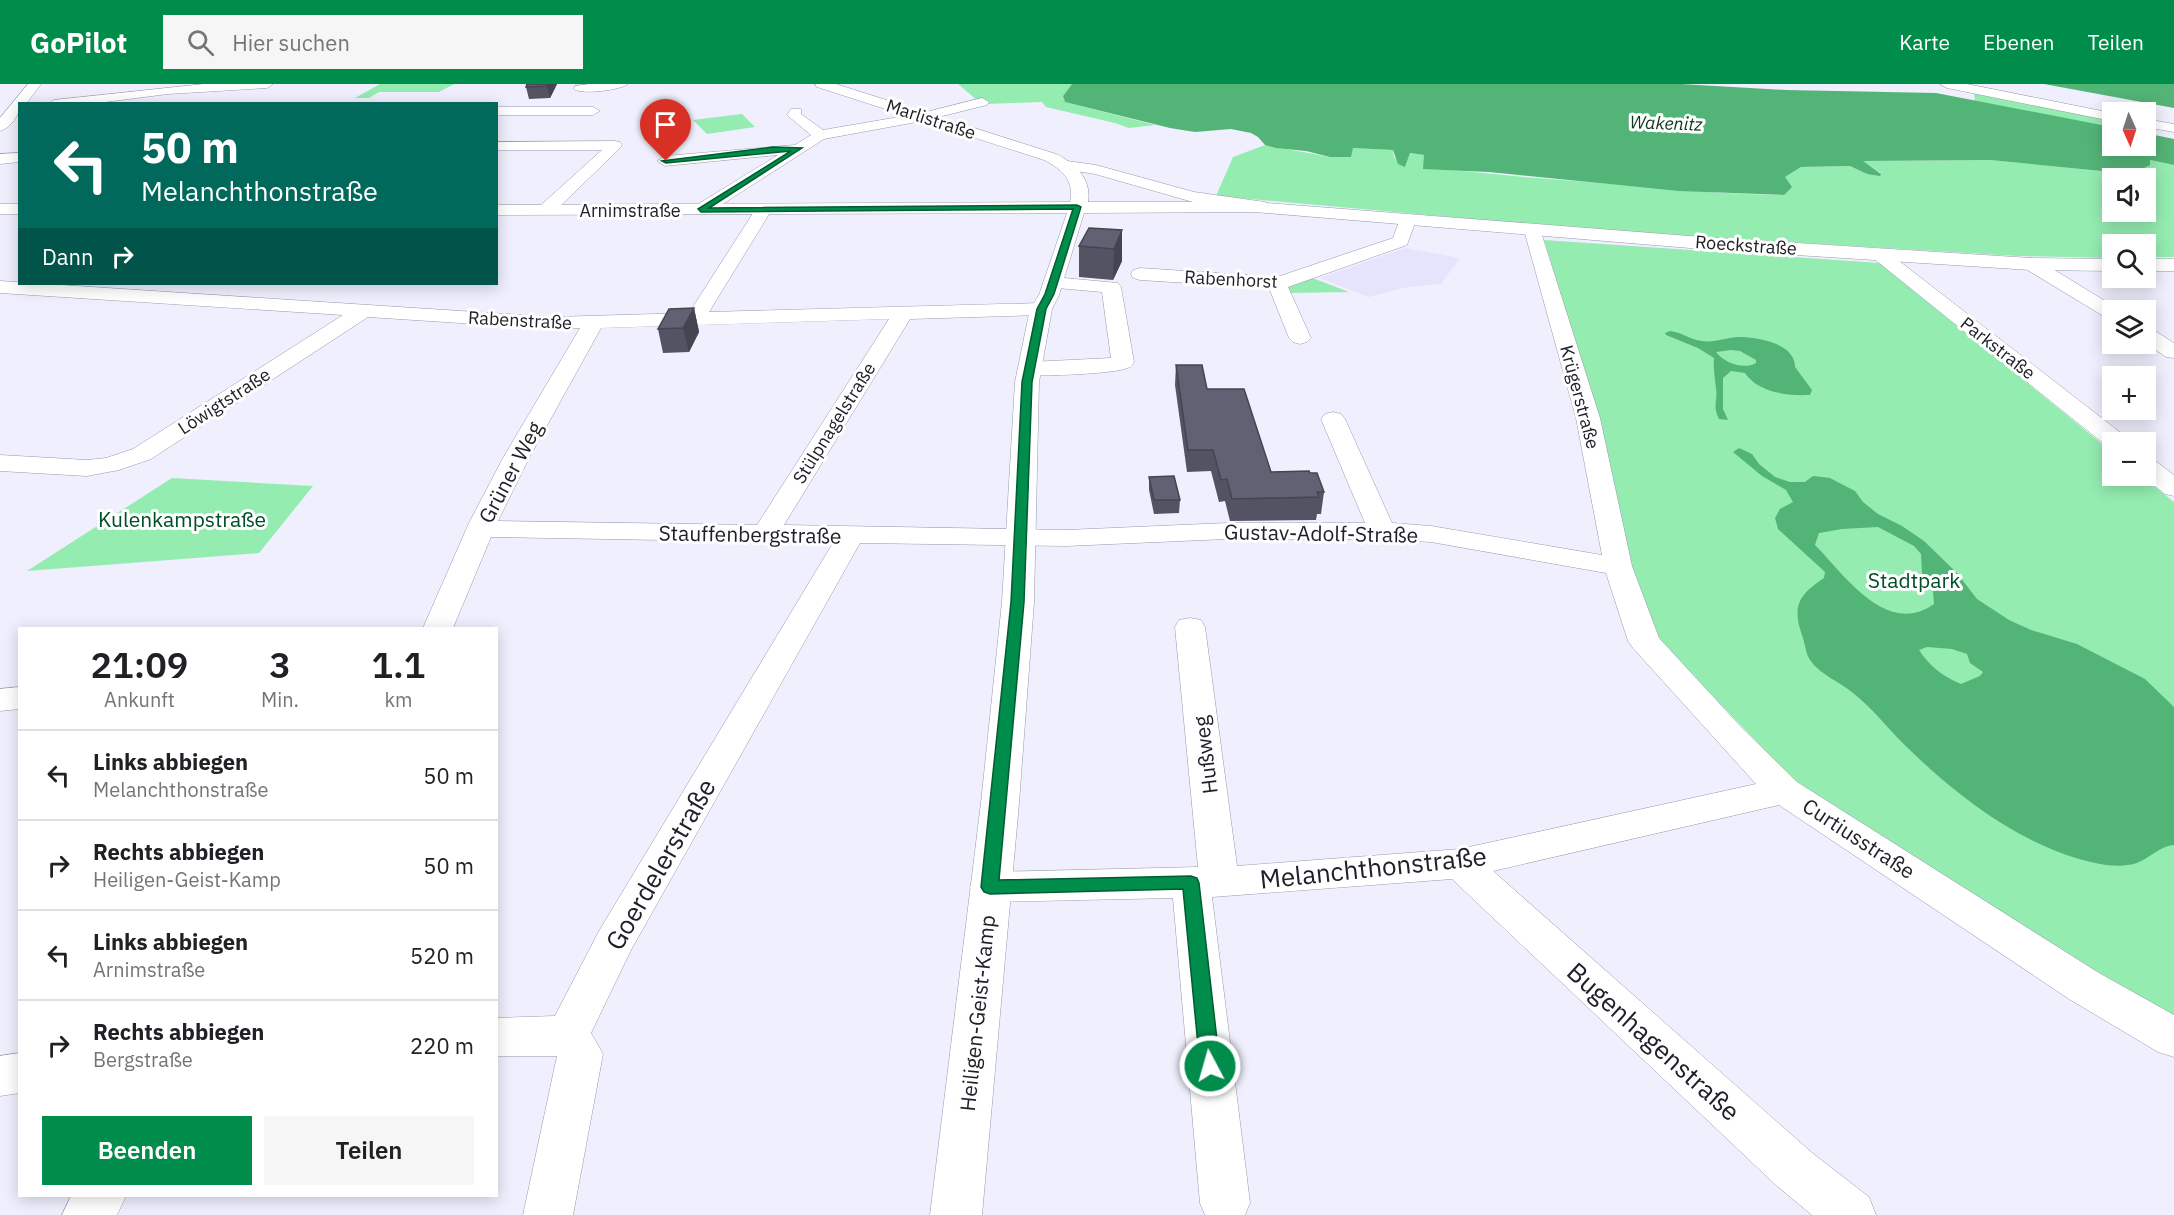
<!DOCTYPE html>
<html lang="de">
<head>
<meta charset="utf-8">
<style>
  :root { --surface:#fff; --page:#f6f6f6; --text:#202124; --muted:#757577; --line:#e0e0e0; --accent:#008d4c }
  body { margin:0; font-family:"IBM Plex Sans",sans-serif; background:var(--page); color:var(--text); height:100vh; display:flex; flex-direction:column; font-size:22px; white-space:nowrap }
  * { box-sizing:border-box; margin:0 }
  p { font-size:20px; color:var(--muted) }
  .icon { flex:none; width:33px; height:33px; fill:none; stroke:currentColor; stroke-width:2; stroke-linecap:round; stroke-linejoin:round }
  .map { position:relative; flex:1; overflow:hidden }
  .side { position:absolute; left:18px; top:543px; width:480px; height:570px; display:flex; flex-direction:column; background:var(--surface); border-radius:0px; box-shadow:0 3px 15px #0003 }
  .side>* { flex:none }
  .guide { position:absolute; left:18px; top:18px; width:480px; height:183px; border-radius:0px; box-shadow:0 3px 15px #0003; background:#00695c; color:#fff; overflow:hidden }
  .needle { width:39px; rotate:177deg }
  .controls { position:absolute; left:2102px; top:18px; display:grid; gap:12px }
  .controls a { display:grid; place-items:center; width:54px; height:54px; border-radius:0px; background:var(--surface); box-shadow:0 3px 15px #0003; font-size:30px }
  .pin { position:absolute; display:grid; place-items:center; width:51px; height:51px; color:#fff; margin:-62px -26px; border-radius:50% 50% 50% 0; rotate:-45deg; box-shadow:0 0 6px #0007 }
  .pin .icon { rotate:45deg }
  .me { position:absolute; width:66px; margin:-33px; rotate:354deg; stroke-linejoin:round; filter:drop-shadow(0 0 4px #0008) }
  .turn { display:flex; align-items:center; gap:21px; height:126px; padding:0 24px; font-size:27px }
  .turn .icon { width:78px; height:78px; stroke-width:2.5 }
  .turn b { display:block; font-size:42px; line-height:51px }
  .then { display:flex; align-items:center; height:57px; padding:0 24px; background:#0003; gap:12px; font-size:22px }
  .eta { display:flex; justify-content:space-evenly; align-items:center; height:102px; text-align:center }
  .eta b { font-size:36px; font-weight:600; line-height:42px }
  .cta { display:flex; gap:12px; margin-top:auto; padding:12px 24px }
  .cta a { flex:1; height:69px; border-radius:0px; background:var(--accent); color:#fff; font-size:24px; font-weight:600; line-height:69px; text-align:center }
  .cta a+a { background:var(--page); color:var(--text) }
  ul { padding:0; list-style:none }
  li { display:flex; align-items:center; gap:18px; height:90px; padding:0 24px; border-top:2px solid var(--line) }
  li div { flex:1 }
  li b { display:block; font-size:22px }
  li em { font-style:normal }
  header { display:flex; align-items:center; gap:36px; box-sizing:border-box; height:84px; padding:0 30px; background:var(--accent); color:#fff }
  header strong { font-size:28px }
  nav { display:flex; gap:33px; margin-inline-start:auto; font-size:21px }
  .search { width:420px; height:54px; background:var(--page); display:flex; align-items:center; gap:15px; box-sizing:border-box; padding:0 21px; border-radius:0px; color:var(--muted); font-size:22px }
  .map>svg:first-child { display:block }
  .built { fill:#e5e4fc }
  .green { fill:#94ecb1; fill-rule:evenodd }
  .water { fill:#53b477; fill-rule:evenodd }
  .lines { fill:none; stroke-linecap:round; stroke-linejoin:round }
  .minor-casing { stroke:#9998ad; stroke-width:1 }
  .major-casing { stroke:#9998ad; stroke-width:1 }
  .minor { fill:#fff; fill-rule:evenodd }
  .major { fill:#fff; fill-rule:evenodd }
  .wall { fill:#545364 }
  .shaded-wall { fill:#454451 }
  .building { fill:#626174; stroke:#454451; stroke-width:1.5 }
  .route { fill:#008d4c; stroke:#005c31; stroke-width:1.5 }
  .labels { text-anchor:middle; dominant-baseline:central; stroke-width:6; stroke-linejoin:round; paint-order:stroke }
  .far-street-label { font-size:18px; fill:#202028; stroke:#fefefe }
  .far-water-label { font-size:18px; font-style:italic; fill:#0f381f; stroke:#fefefe }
  .street-label { font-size:21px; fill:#202028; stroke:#fefefe }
  .park-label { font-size:21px; fill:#004e27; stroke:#fefefe }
  .near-street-label { font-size:26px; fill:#202028; stroke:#fefefe }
</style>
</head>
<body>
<header>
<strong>GoPilot</strong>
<div class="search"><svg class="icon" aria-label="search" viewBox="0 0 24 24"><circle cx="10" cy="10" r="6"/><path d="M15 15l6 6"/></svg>Hier suchen</div>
<nav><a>Karte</a><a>Ebenen</a><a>Teilen</a></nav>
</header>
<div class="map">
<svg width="2174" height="1131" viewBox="0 0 2174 1131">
  <rect width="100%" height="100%" fill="#efeffd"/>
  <polygon class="built" points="1405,164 1460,174 1441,200 1408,203 1369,213 1320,194"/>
  <g class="green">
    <polygon points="380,0 454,0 439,8 379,8 369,14 355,14"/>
    <polygon points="958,0 1072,0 1063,12 1065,18 1155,41 1129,44 1115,39 1046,23 1042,18 987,20 978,17"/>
    <polygon points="1974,9 2112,36 2112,43 1971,18 1975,16"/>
    <polygon points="742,30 755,43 707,50 693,36"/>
    <path d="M 1265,61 L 1330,73 L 1350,73 L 1353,64 L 1393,66 L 1394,73 L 1405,83 L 1410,69 L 1424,71 L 1424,85 C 1457,85 1490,90 1524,93 C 1611,99 1697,110 1784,111 L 1785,93 L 1801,83 L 1850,82 L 1867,90 L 1881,89 L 1862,77 L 1990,76 L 2132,90 L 2126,84 L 2150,76 L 2174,81 L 2174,173 L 2145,173 L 2145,160 L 2112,160 L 2112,174 L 2017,172 L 1722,154 L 1539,141 L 1216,112 L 1233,73 ZM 2112,94 L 2145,94 L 2145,128 L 2112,128 Z"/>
    <polygon points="1544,156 1880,179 2112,368 2112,392 2141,392 2174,418 2174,940 1798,701 1661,558 1631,484 1598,330"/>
    <polygon points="1310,193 1349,208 1288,209 1285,203"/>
    <polygon points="172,394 313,402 259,469 27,487"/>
  </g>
  <g class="water">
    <polygon points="1072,0 1681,0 1786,6 1936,9 2112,43 2112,62 2145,62 2145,49 2174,55 2174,81 2150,76 2150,81 2144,84 2128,84 2132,90 1990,76 1863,77 1881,90 1880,92 1867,90 1850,82 1801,83 1785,93 1792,103 1784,111 1679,107 1489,88 1423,85 1424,71 1410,69 1405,83 1398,80 1393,66 1353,64 1351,73 1330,73 1306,67 1276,64 1265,61 1258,53 1251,49 1231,45 1195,48 1170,44 1065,18 1063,12"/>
    <polygon points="2044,0 2174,0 2174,24"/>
    <path d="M 1670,247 C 1681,248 1691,256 1702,257 C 1715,259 1727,253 1739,253 C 1758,253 1796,260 1795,283 L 1812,306 L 1810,311 C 1789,312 1758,309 1745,289 L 1731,287 L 1723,294 L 1723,325 L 1728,336 L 1719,335 C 1712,321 1718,318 1716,305 C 1715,294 1713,285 1714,274 L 1698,264 L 1666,251 L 1665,249 ZM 1731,266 L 1740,267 L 1756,276 L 1756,279 C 1744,286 1724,279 1716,268 Z"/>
    <path d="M 1739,364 L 1752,370 L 1759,380 L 1775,393 L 1790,398 L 1805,398 L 1813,392 L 1830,394 L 1855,407 L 1863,418 L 1878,430 L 1902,442 L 1924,457 L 1957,489 L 1977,515 L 2009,536 L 2031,546 L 2077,560 L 2145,595 L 2174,623 L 2174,761 C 2160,762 2150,774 2137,779 C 2118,785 2098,780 2079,775 C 2017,757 1957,712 1911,667 C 1891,649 1875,626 1853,609 C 1839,597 1820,591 1810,576 C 1806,570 1805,560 1803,554 C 1792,523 1797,512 1824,494 L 1825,488 L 1778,445 L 1775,434 L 1780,425 L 1793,418 L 1786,406 L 1762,392 L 1733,368 ZM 1878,443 L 1914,462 L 1921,470 L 1922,489 L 1933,508 L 1934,520 C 1886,554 1844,490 1815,461 L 1819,449 L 1842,445 ZM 1927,563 L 1952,565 L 1967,570 L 1970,579 L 1983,588 L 1980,592 L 1961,600 C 1944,593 1929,582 1919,566 Z"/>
  </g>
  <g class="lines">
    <g class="minor-casing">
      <g id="minor">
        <path d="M 28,0 L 41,0 L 26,20 L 20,20 C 20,30 11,44 0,47 L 0,34 Z"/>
        <polygon points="204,0 273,0 267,4 168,10 90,20 48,20 54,16"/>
        <path d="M 590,0 L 628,0 C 621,6 581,11 574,5 L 575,2 Z"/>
        <polygon points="982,14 989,18 987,21 922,37 824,55 707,130 695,130 693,126 695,122 778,71 665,82 657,77 665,72 795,61 811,51 787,31 791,25 801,25 801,30 823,46 922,29"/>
        <polygon points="496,23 593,23 600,27 593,31 496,31"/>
        <polygon points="615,57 620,58 622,61 620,64 552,130 540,130 538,126 540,122 602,66 496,66 496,58"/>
        <polygon points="20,69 20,78 0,80 0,70"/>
        <polygon points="1067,77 1096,81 1194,108 1265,118 1273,123 1265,128 1193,118 1095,90 1062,85 1059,82"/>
        <path d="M 763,122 L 771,127 L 709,228 L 1041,219 L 1048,221 L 1051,225 L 1048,229 L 1041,231 L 910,235 L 784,441 L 1066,446 L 1227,439 L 1365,439 L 1321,335 L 1325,330 L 1333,328 L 1341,330 L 1345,335 L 1392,439 L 1431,442 L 1602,471 L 1576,334 L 1524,146 L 1527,142 L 1539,142 L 1600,334 L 1632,482 L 1659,554 L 1741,643 L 1797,698 L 2099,889 L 2174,931 L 2174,973 L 2158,968 L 2069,915 L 1779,721 L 1493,787 L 1811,1068 L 1869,1113 L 1876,1131 L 1812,1131 L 1777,1102 L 1452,795 L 1212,813 L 1250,1119 L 1245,1131 L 1205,1131 L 1200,1119 L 1173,814 L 990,818 L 976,814 L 970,803 L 976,792 L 990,788 L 1198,783 L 1175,543 L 1179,536 L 1190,534 L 1201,536 L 1205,543 L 1237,782 L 1460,765 L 1756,700 L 1633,564 L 1628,557 L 1606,489 L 1431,458 L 1382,455 L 1227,455 L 1066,462 L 860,459 L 631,866 L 591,949 L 603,970 L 573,1131 L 523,1131 L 557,972 L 496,972 L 496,934 L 555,932 L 599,847 L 833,459 L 491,453 L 453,544 L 423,544 L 469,439 L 503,374 L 580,244 L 553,245 L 368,233 L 151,375 L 119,386 L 87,392 L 0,387 L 0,371 L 87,376 L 106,374 L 133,365 L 343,231 L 0,209 L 0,197 L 553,233 L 689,229 L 757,123 ZM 889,235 L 757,441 L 498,437 L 529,374 L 601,244 Z"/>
        <polygon points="1407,131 1413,132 1416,136 1407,161 1288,203 1311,254 1307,258 1300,260 1293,258 1289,254 1269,204 1140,196 1133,194 1131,190 1133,186 1140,184 1277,193 1393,154 1401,132"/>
        <polygon points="1879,165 1885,166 2126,353 2129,358 2112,358 2112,364 2108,363 1873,174 1870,170 1873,166"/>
        <polygon points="2031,174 2038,176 2120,226 2112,226 2112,235 2105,233 2024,184 2022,180 2024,176"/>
        <path d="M 1053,193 L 1118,199 L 1121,203 L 1134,278 C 1131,282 1132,283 1127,284 C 1115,290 1036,293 1022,290 L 1019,285 L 1022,280 L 1030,278 L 1111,274 L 1102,208 L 1046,203 L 1043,199 L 1046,195 Z"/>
        <polygon points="2145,243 2152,245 2174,259 2174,274 2166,273 2145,258"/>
        <polygon points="2145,373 2154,376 2174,391 2174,412 2165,410 2142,392 2145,392"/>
        <polygon points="20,603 20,625 0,627 0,605"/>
        <polygon points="20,969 20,1009 0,1012 0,972"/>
        <polygon points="71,1112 126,1112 117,1131 62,1131"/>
      </g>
    </g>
    <g class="major-casing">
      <g id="major">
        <path d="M 815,0 L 836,0 L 1056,70 C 1075,79 1092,95 1088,118 L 1254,118 L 1702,153 L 2031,174 L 2112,175 L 2112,187 L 2031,186 L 1702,165 L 1254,128 L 1084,129 L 1059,211 L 1052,225 L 1039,298 L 1034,518 L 1019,719 L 982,1131 L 930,1131 L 981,719 L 1002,518 L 1015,298 L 1030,225 L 1039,211 L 1067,129 L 496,131 L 496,121 L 1070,118 C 1075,97 1062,85 1044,76 L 817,3 Z"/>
        <polygon points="1940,0 1967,0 2112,29 2112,37 1947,4"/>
        <polygon points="2145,35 2174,40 2174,48 2145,43"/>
        <rect x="0" y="120" width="20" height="10"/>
        <rect x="2145" y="175" width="29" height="12"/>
      </g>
    </g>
    <use href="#minor" class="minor"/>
    <use href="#major" class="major"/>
  </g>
  <g class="wall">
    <polygon points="527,0 557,0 550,14 529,15 526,3"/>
    <polygon points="1122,146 1122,177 1113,196 1079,193 1079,162"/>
    <polygon points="694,224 699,248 689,268 663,269 658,245"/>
    <polygon points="1176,281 1207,305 1271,388 1310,389 1324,408 1321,430 1317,430 1316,436 1230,437 1225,417 1219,418 1211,387 1187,388 1175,301"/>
    <polygon points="1149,393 1180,416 1179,429 1154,430 1149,406"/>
  </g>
  <g class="shaded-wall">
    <polygon points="548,0 557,0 550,14 547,2"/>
    <polygon points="1122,146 1122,177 1113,196 1114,165"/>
    <polygon points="694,224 699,248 689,268 683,244"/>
  </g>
  <g class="building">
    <polygon points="527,0 548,0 547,2 526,3"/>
    <polygon points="1089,144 1122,146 1114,165 1079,162"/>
    <polygon points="694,224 683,244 658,245 669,225"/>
    <polygon points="1176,281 1202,281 1207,305 1244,305 1271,388 1309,387 1310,389 1317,389 1324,408 1317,408 1319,413 1232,415 1227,395 1221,396 1213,366 1188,366"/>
    <polygon points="1174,392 1180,416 1154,416 1149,393"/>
  </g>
  <polygon class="route" points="773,63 802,64 709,124 1077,121 1081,123 1054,210 1046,225 1032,298 1024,518 999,796 1191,792 1197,794 1199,799 1220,982 1217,988 1210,991 1203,988 1200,982 1183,805 990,810 984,808 981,803 1011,518 1022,298 1037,225 1045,210 1073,125 701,128 698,125 791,67 666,79 662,77"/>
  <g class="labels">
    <g class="far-street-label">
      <text transform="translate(931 35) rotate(18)">Marlistraße</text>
      <text x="630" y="126">Arnimstraße</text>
      <text transform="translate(1746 161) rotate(4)">Roeckstraße</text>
      <text transform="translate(1231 195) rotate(3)">Rabenhorst</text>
      <text transform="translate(520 236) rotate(3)">Rabenstraße</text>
      <text transform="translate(1998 264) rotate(38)">Parkstraße</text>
      <text transform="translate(1580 313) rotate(75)">Krügerstraße</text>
      <text transform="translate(224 317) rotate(-33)">Löwigtstraße</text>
      <text transform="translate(834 339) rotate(-58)">Stülpnagelstraße</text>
    </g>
    <g class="far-water-label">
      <text transform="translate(1666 39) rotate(2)">Wakenitz</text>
    </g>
    <g class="street-label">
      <text transform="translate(510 388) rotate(-62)">Grüner Weg</text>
      <text transform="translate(1321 449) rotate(1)">Gustav-Adolf-Straße</text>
      <text transform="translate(750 450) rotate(1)">Stauffenbergstraße</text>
      <text transform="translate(1205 671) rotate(-97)">Hußweg</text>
      <text transform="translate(1859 754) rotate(33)">Curtiusstraße</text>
      <text transform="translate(977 929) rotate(-84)">Heiligen-Geist-Kamp</text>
    </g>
    <g class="park-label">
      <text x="182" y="435">Kulenkampstraße</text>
      <text x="1914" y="496">Stadtpark</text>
    </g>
    <g class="near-street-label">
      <text transform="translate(660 780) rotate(-60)">Goerdelerstraße</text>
      <text transform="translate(1373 783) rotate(-6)">Melanchthonstraße</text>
      <text transform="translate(1654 957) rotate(42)">Bugenhagenstraße</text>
    </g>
  </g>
</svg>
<div class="controls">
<a><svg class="needle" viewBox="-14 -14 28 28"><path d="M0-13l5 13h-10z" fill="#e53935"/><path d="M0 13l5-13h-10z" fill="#757577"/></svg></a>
<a><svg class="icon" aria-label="sound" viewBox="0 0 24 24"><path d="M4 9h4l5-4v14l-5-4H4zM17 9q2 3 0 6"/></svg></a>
<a><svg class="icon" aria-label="search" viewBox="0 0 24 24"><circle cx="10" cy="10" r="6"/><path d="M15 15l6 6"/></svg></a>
<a><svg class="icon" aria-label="layers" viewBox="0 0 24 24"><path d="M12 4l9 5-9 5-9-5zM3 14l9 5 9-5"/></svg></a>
<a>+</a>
<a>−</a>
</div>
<div class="pin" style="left:666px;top:77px;background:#d93025"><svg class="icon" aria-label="arrive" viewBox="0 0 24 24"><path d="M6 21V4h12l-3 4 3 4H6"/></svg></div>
<svg class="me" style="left:1210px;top:982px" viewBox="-20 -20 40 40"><circle r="17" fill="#008d4c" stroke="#fff" stroke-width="3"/><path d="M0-11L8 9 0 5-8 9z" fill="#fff"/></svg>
<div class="guide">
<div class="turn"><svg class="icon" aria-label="left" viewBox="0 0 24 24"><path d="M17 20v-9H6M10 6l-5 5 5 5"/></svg><div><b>50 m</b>Melanchthonstraße</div></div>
<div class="then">Dann<svg class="icon" aria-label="right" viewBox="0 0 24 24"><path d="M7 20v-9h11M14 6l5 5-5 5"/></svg></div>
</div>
<section class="side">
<div class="eta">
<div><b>21:09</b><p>Ankunft</p></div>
<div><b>3</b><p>Min.</p></div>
<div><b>1.1</b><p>km</p></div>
</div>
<ul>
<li><svg class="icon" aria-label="left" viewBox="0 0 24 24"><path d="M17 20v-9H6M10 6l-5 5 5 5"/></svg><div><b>Links abbiegen</b><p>Melanchthonstraße</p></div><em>50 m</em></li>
<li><svg class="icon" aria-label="right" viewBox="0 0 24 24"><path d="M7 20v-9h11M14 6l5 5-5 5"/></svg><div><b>Rechts abbiegen</b><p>Heiligen-Geist-Kamp</p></div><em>50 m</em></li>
<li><svg class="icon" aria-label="left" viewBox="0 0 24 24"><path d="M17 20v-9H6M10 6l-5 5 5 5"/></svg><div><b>Links abbiegen</b><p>Arnimstraße</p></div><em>520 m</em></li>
<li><svg class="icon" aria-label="right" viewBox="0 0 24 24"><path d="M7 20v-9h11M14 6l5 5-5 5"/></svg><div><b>Rechts abbiegen</b><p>Bergstraße</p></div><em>220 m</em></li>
</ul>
<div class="cta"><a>Beenden</a><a>Teilen</a></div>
</section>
</div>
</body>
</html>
